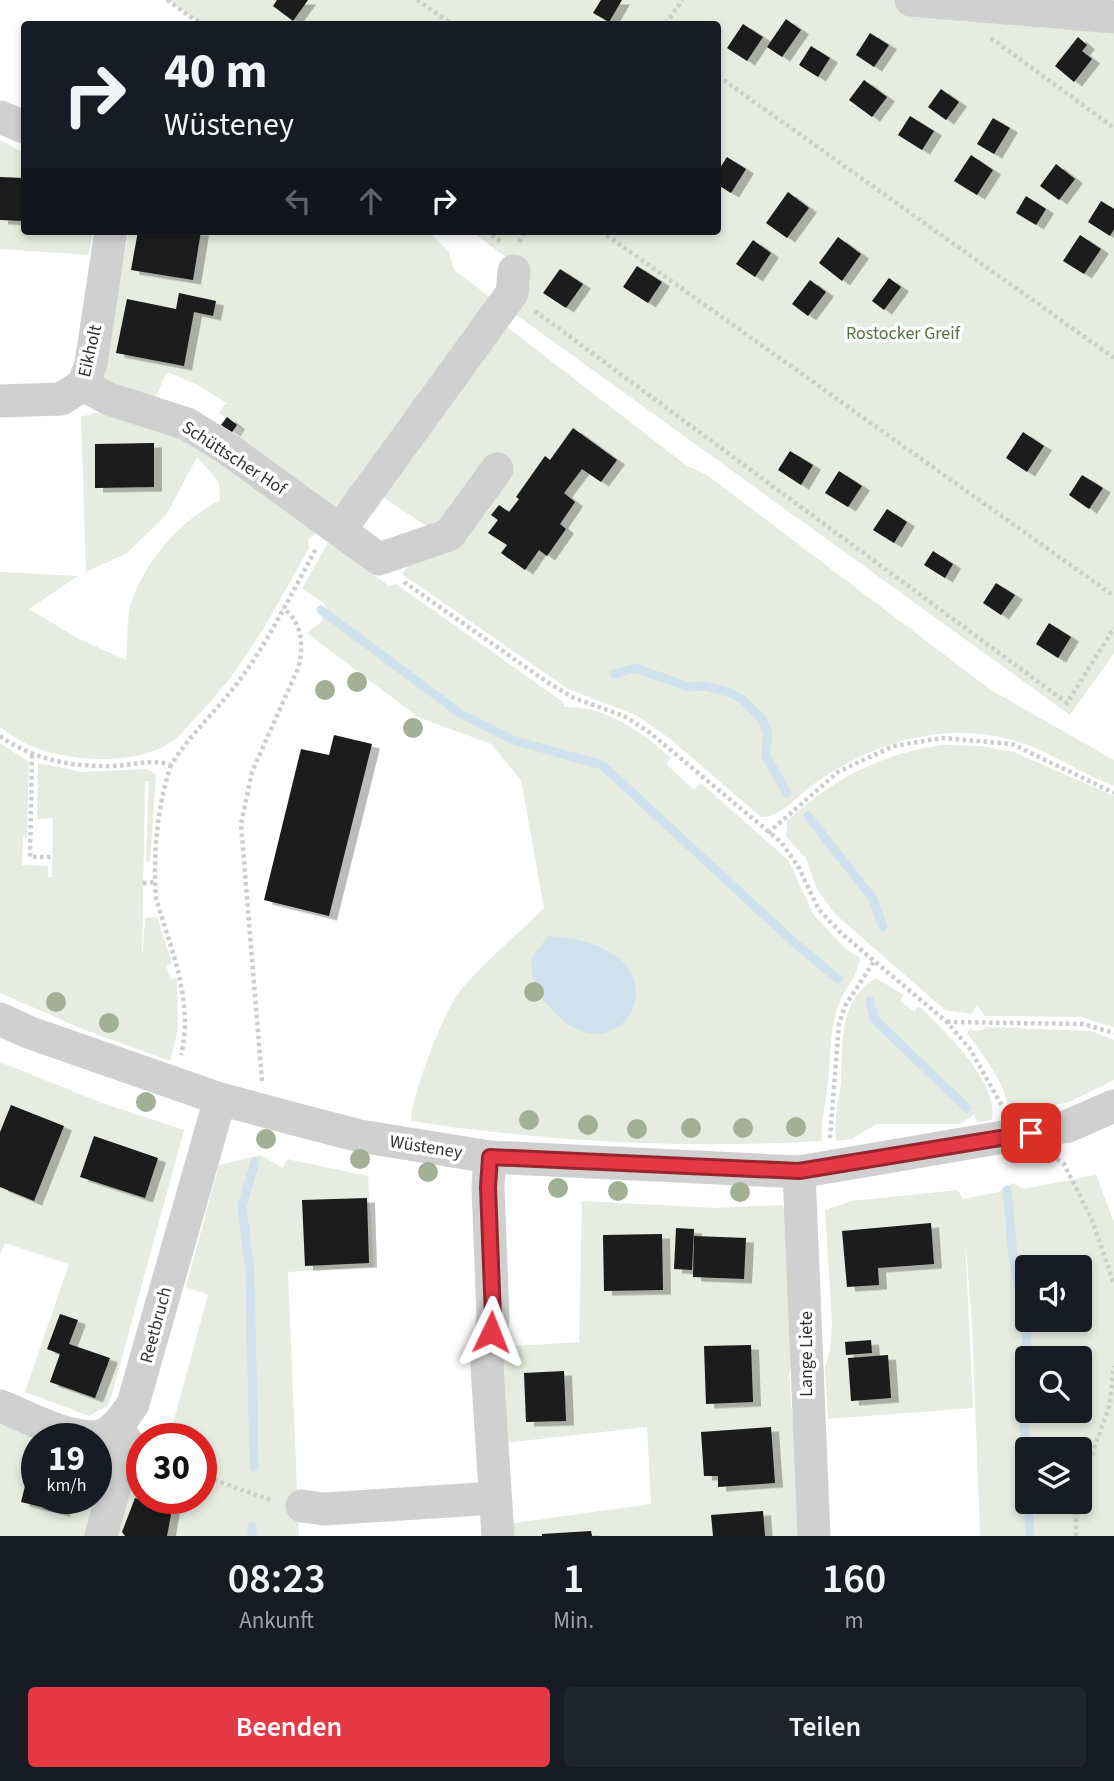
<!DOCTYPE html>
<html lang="de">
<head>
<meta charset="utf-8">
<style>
  :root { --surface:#171b24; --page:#20242c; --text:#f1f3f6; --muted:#9ea1a6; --accent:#e63946 }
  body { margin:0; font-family:"Source Sans 3",sans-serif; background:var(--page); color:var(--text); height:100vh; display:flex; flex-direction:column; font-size:26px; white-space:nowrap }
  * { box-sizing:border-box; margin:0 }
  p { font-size:23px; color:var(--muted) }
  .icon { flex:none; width:38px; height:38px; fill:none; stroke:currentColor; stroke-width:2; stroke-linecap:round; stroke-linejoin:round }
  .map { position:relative; height:1536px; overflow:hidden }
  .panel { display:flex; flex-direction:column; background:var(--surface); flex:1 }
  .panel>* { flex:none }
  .hud { position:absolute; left:21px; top:21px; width:700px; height:214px; border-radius:7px; box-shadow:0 4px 10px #0003; background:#171b24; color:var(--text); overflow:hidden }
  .buttons { position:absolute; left:1015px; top:1255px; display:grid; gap:14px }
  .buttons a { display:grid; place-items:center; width:77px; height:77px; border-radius:7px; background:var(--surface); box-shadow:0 4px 10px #0003; font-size:35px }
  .speed { position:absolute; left:21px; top:1423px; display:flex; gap:14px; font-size:35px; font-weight:700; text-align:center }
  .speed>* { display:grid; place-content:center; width:91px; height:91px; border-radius:50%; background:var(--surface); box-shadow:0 4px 10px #0003; line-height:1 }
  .speed small { font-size:18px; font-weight:400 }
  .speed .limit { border:10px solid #d22; background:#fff; color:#111 }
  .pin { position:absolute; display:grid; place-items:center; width:60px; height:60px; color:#fff; margin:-30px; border-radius:14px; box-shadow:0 4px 10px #0006 }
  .me { position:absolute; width:77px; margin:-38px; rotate:2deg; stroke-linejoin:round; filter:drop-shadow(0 0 5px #0008) }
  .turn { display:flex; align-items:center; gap:24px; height:147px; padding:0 28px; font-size:32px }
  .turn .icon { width:91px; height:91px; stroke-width:2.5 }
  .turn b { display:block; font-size:49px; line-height:60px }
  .lanes { display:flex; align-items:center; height:66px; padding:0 28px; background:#0003; justify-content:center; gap:35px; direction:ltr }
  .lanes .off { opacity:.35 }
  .eta { display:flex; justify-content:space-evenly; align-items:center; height:119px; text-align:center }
  .eta b { font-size:42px; font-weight:600; line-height:49px }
  .cta { display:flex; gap:14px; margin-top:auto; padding:14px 28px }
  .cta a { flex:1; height:80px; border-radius:7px; background:var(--accent); color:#fff; font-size:28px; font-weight:600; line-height:80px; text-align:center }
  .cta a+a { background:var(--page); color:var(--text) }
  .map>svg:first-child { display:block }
  .green { fill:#e6ecdf; fill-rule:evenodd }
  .water { fill:#cfe2ee }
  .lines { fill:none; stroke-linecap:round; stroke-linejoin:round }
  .stream { stroke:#cfe2ee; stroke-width:9 }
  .building { fill:#1a1a1a; filter:url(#shadow) }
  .path { stroke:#cdcdcd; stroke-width:4.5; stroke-dasharray:3.5 3.5; stroke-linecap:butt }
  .minor { stroke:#d0d0d0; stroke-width:33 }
  .tree { fill:#a2b095 }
  .route-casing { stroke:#96252e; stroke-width:18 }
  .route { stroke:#e63946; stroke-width:12 }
  .labels { text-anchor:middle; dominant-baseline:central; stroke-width:7; stroke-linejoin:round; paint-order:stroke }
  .park-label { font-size:18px; fill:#56703f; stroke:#fff }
  .street-label { font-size:18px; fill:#333; stroke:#fff }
</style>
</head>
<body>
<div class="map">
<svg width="1114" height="1536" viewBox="0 0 1114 1536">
  <defs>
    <filter id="shadow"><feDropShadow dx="8" dy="4.5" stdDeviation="0" flood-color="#0004"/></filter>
  </defs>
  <rect width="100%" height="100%" fill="#fff"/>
  <g class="green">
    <polygon points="169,0 1114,0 1114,653 1070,715 511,311 530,282 507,258 471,231 718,231 718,24 201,24"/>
    <polygon points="0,140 24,153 24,231 93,231 89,255 0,249"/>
    <polygon points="129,231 428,231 449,252 454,270 498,303 342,512 234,443 244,430 219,413 224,405 228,404 198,385 167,372 155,398 110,386 102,375"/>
    <path d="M 503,324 L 687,466 L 707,475 L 991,690 L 1114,760 L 1114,786 C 1082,774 1054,754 1022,743 C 948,719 875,741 814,784 C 799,794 780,819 761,817 L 669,738 L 636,715 L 568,689 L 402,574 L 415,557 L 441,547 L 425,525 L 375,492 Z"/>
    <path d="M 95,413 C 176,416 253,487 316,533 L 308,540 L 309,548 C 275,608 246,667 197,716 C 189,724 181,736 171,742 C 148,758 110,761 83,758 C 53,755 24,747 0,727 L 0,572 L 78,576 L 29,609 L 79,639 L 126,660 C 128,642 126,617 132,600 C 148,558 180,521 220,500 L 219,482 L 197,457 L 166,515 L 127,553 L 86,572 L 81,417 Z"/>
    <path d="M 328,542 L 389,586 L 396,584 L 563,702 L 564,707 C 605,705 642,732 671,758 L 666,764 L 694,790 L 701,783 L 789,861 L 813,914 L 846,949 L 860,958 C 858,976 847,985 840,1001 C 829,1028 831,1054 828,1082 C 827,1102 820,1120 822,1141 C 684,1149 547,1142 411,1121 C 410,1099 445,1008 460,991 C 485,961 517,935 544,908 L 521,780 L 491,744 L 418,717 L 307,633 L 321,622 L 326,608 L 324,603 L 302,589 Z"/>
    <polygon points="0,743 29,762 27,837 23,837 22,865 48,866 48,877 52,877 53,818 37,819 38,763 82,772 146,769 156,774 150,862 146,861 149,781 145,781 142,960 145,918 157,917 172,963 166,966 171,979 177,978 178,1029 170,1061 85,1030 0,993"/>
    <path d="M 942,745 L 980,746 L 1014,752 L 1114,796 L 1114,1027 L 1081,1017 L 985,1016 L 977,1004 L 972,1014 L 945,1010 L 835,914 L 817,889 L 806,858 L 786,837 L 787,821 C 832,779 881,754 942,745 Z"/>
    <path d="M 876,978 L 904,995 L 900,1001 L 914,1012 L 919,1006 C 944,1031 999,1081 992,1120 L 977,1122 L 974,1114 L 960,1124 L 877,1124 L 851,1139 L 836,1141 C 833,1119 839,1102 841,1081 C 843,1043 838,1000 876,978 Z"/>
    <path d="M 985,1027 L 1091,1031 L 1114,1040 L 1114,1080 L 1069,1102 L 1019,1113 L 1008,1107 C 1003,1078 983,1056 967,1033 L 971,1028 L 973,1031 L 983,1030 Z"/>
    <polygon points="0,1062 102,1103 184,1130 112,1394 107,1406 89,1416 25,1392 69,1264 5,1243 0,1255"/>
    <polygon points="260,1155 283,1168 287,1159 368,1176 374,1267 288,1272 299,1536 0,1536 0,1422 37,1438 37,1498 96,1498 96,1452 142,1467 142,1498 201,1498 201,1438 169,1438 208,1295 186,1287 219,1165"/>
    <path d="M 1096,1175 L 1114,1222 L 1114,1536 L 980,1536 L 972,1323 L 965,1237 L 973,1408 L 828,1419 L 825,1368 L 830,1350 L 832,1322 L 825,1210 L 852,1201 L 958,1190 L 963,1199 L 999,1192 L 1013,1183 L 1023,1189 ZM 1027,1267 L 1080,1267 L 1080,1320 L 1027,1320 ZM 1027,1358 L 1080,1358 L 1080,1410 L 1027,1410 ZM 1027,1449 L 1080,1449 L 1080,1502 L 1027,1502 Z"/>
    <polygon points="582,1201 715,1208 782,1205 788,1217 797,1332 789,1374 802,1536 508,1536 507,1524 651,1504 647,1427 503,1443 501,1347 579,1342"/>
  </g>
  <path class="water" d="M 548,936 C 699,945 624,1083 557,1015 C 537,995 533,987 531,959 Z"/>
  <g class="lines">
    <g class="stream">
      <polyline points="321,610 461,714 513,740 602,765 797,945 838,979"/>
      <polyline points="614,674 635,668 689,687 705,686 731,693 744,701 762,719 768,733 766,756 787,793"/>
      <polyline points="808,816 873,899 883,927"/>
      <polyline points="870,1001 874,1019 967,1108"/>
      <polyline points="1007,1190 1013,1257 1027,1331 1023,1403 1030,1536"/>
      <polyline points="254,1467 250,1272 242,1206 255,1162"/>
      <polyline points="252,1526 252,1536"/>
    </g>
  </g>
  <g class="building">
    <polygon points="277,0 308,0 293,21 273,6"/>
    <polygon points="601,0 622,0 609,22 593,13"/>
    <polygon points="786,19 801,30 782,57 767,47"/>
    <polygon points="743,24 763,37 747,61 727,48"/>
    <polygon points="870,33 889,45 874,67 856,55"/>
    <polygon points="1078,37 1087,45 1082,51 1092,59 1074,82 1055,66"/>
    <polygon points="811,46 830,58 818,77 799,65"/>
    <polygon points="864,80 887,97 872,117 849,100"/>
    <polygon points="941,89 959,102 946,120 928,107"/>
    <polygon points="910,116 934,131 922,150 898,135"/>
    <polygon points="993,118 1010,128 994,154 977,144"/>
    <polygon points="971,155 993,170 977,195 954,181"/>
    <polygon points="727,157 746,169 731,193 718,185 718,171"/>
    <polygon points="1056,164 1075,179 1059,200 1040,186"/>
    <polygon points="0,177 24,178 24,221 0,220"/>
    <polygon points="788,192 809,208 787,238 766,223"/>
    <polygon points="1026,196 1046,209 1036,225 1016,213"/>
    <polygon points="1101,201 1114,209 1114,229 1110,236 1088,222"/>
    <polygon points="138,231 201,231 193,280 131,270"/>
    <polygon points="1080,235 1101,249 1084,274 1063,261"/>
    <polygon points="838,237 861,254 842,281 819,263"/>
    <polygon points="753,240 771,253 755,277 736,264"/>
    <polygon points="637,266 662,282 648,303 623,287"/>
    <polygon points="560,269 583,284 566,308 543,293"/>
    <polygon points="889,278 901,287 884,310 872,301"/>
    <polygon points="810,280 826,292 808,316 792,304"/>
    <polygon points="179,293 216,301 213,316 194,312 184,366 116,353 127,299 176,309"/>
    <polygon points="227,417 237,425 232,432 221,425"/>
    <polygon points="573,428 617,460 601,482 582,469 564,493 575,502 560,524 566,529 547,556 539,550 525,570 501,553 507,545 488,533 498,520 491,515 499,505 509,512 519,499 516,497 545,456 550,460"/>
    <polygon points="1023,432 1044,446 1027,472 1006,458"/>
    <polygon points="154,443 154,487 95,488 95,444"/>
    <polygon points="790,451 813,465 801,485 778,470"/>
    <polygon points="839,471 862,486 848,507 825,493"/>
    <polygon points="1082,475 1103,488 1089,509 1069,495"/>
    <polygon points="887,509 907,522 894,543 873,530"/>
    <polygon points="933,551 953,564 945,578 924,565"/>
    <polygon points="996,583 1015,595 1001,615 983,603"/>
    <polygon points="1049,623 1071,637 1058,658 1036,644"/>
    <polygon points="334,735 372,744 329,916 264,900 301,749 329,755"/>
    <polygon points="11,1105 64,1126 34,1201 0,1187 0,1132"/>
    <polygon points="94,1136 158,1158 145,1198 80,1177"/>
    <polygon points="367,1198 369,1263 305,1266 302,1200"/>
    <polygon points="931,1223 934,1264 878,1268 879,1285 847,1287 842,1231"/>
    <polygon points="676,1228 694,1229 692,1270 674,1269"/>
    <polygon points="662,1234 663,1290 604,1291 603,1235"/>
    <polygon points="694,1236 746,1238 744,1279 693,1277"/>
    <polygon points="60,1314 78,1320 69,1344 110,1358 95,1398 50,1382 60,1354 47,1349"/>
    <polygon points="871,1340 872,1353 846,1355 845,1342"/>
    <polygon points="751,1345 753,1402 706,1404 704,1346"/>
    <polygon points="888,1355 891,1398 851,1401 848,1358"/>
    <polygon points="564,1371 566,1421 526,1422 524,1373"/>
    <polygon points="771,1427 775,1483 718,1487 718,1476 704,1476 701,1432"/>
    <polygon points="31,1462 37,1464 37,1498 65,1498 62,1512 21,1502"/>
    <polygon points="135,1498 172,1509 167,1536 125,1536 122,1532"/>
    <polygon points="763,1511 765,1536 713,1536 711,1515"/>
    <polygon points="591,1531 592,1536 542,1536 542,1534"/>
  </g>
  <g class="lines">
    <g class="path">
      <polyline points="167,0 201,24"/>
      <polyline points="417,0 452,24"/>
      <polyline points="666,24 682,0"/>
      <polyline points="991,38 1114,128"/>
      <polyline points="718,76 1114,358"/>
      <polyline points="486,231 503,243"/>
      <polyline points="601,231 1114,596"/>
      <polyline points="519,242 526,231"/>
      <polyline points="535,311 1067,703 1114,628"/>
      <polyline points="404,582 547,682 574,698 624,716 649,732 781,842 798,866 819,910 842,934 947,1022 970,1049 1002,1106"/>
      <path d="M 0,736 C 32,759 71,767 111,766 C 132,766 150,758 171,765 C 190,735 215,712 236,685 C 268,643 291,594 316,549"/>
      <polyline points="32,755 30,857 52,857"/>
      <path d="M 171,765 C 157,807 153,853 156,898 C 171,950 194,1001 181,1055"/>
      <polyline points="768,833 838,772 893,746 942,738 1012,744 1114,793"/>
      <polyline points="143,883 155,882"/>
      <polyline points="947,1022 1083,1024 1114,1033"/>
      <path d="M 262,1081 L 241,824 L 252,772 L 299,666 C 303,644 303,623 283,608"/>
      <polyline points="830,1138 839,1024 845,1006 875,960"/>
      <polyline points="1057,1159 1064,1164 1092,1220 1114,1284"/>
      <polyline points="201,1475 273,1501"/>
      <polyline points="1080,1488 1110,1404 1114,1366"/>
      <polyline points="1076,1536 1076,1502"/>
    </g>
    <g class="minor">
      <polyline points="911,0 1114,17"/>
      <polyline points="0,117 24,127"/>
      <polyline points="83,385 109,399 187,424 229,450 379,559 449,535 497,469"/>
      <polyline points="0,401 61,399 83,385 91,364 111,231"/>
      <polyline points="340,530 512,293 514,271"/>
      <polyline points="0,1019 28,1032 220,1099 302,1121 360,1136 490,1157 799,1172 1068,1126 1114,1106"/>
      <polyline points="490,1157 488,1187 493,1317 487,1367 498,1536"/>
      <polyline points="799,1172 814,1536"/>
      <path d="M 0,1406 C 26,1416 77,1444 103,1435 C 117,1430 125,1415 133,1404 L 220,1099"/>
      <polyline points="302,1506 324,1509 495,1498"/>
      <polyline points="101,1536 127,1442 115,1427"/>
    </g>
  </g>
  <g class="tree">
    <circle cx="357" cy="682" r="10"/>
    <circle cx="325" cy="690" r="10"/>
    <circle cx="413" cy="728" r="10"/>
    <circle cx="534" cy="992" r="10"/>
    <circle cx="56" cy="1002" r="10"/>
    <circle cx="109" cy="1023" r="10"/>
    <circle cx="146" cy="1102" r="10"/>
    <circle cx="529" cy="1120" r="10"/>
    <circle cx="588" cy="1125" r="10"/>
    <circle cx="796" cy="1127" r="10"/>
    <circle cx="691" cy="1128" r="10"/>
    <circle cx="743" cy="1128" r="10"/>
    <circle cx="637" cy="1129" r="10"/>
    <circle cx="266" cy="1139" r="10"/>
    <circle cx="360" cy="1159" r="10"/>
    <circle cx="428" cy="1172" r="10"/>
    <circle cx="558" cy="1188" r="10"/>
    <circle cx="618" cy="1191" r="10"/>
    <circle cx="740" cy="1192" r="10"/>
  </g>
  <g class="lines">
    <g class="route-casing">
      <polyline id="route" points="491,1332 493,1317 488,1187 490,1157 799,1171 1031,1133"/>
    </g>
    <use href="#route" class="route"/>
  </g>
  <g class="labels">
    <g class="park-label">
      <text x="903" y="333">Rostocker Greif</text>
    </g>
    <g class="street-label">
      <text transform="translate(90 351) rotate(-77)">Eikholt</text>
      <text transform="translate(234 458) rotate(33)">Schüttscher Hof</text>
      <text transform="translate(426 1147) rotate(9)">Wüsteney</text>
      <text transform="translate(156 1325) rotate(-75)">Reetbruch</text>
      <text transform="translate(806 1354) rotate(-90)">Lange Liete</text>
    </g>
  </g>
</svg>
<div class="buttons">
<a><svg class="icon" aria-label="sound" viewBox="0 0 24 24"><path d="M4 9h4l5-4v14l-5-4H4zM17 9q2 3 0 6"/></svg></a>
<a><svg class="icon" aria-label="search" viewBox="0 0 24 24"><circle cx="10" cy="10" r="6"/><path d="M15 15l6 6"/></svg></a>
<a><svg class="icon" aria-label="layers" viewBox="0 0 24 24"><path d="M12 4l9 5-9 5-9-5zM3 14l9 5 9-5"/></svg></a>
</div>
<div class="speed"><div>19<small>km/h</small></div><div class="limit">30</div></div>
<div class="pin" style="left:1031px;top:1133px;background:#d93025"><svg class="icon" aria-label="arrive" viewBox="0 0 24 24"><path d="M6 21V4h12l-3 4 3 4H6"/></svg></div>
<svg class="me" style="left:491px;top:1332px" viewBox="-20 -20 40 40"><path d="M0-17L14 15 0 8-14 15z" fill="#e63946" stroke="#fff" stroke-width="4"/></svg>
<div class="hud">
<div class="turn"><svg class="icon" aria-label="right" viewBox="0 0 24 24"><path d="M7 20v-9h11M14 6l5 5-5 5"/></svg><div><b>40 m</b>Wüsteney</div></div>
<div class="lanes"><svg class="icon off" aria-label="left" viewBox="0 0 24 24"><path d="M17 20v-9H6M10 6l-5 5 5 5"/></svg><svg class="icon off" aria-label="ahead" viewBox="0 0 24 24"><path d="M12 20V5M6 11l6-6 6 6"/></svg><svg class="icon" aria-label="right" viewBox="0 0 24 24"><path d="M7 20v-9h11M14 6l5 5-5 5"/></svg></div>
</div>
</div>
<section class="panel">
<div class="eta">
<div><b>08:23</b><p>Ankunft</p></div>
<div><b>1</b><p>Min.</p></div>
<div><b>160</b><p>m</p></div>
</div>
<div class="cta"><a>Beenden</a><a>Teilen</a></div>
</section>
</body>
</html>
